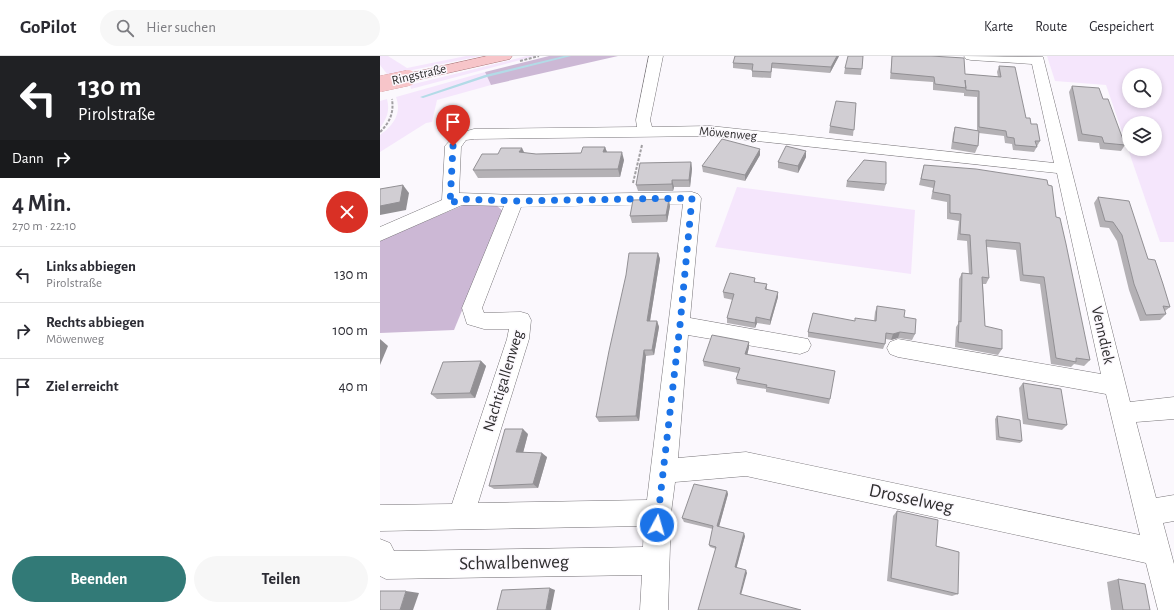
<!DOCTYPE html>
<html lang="de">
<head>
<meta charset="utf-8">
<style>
  :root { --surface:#fff; --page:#f7f7f7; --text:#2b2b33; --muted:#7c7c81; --line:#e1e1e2; --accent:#327a77 }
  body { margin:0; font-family:"Alegreya Sans",sans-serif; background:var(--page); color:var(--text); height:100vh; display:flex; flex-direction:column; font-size:15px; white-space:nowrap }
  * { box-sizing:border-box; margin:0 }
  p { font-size:13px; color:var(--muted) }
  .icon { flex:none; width:22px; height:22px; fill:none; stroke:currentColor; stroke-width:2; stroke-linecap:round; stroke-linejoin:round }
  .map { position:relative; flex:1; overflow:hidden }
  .side { display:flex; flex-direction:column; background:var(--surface); width:380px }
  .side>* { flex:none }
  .top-card { background:#202124; color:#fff; overflow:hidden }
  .fabs { position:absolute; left:742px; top:12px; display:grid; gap:8px }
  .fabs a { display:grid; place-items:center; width:40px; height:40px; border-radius:50%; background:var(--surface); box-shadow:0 2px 6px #0003; font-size:20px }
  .pin { position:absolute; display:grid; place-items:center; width:34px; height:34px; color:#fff; margin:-41px -17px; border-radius:50% 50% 50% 0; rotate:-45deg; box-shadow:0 0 4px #0007 }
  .pin .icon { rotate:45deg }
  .me { position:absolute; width:44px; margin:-22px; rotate:6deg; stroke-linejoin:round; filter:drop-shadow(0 0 3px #0008) }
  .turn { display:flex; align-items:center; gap:14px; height:84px; padding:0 12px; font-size:18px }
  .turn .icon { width:52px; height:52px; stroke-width:2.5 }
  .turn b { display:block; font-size:28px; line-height:34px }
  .then { display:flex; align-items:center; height:38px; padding:0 12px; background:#0003; gap:8px; font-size:15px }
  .round { display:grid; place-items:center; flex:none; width:42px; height:42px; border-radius:21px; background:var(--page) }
  .head { display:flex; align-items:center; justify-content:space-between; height:68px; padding:0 12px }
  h1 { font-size:24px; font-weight:700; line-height:30px }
  .button { display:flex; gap:8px; margin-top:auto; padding:8px 12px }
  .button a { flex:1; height:46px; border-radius:24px; background:var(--accent); color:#fff; font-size:16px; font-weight:700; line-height:46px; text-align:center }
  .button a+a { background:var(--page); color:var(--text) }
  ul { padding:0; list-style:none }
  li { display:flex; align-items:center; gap:12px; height:56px; padding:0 12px; border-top:1px solid var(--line) }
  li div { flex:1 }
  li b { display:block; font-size:15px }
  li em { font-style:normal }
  header { display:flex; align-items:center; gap:24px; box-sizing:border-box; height:56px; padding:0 20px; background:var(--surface); border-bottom:1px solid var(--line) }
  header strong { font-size:19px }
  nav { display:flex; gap:22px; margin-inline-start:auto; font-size:14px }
  .search { width:280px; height:36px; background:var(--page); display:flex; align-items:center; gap:10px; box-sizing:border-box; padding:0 14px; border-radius:22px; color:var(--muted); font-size:15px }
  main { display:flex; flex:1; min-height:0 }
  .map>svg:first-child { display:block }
  .green { fill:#f5e6fc; fill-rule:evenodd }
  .forest { fill:#ccb8d5 }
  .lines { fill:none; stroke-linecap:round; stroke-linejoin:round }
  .stream { fill:#b3dbe7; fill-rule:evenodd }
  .minor-casing { stroke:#787579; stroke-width:1 }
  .major-casing { stroke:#ad777b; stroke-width:1 }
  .path { stroke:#a19fa2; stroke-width:2; stroke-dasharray:3 1.5; stroke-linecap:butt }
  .minor { fill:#fff; fill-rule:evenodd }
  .major { fill:#f7c5c9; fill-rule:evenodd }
  .major-bridge-casing { stroke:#ad777b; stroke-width:16; stroke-linecap:butt }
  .major-bridge { stroke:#f7c5c9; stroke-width:16 }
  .wall { fill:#b4b1b5 }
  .shaded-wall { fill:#929094 }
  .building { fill:#d1ced3; stroke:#929094 }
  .route { stroke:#1a73e8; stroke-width:7; stroke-dasharray:0 12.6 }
  .labels { text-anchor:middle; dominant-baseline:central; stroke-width:3; stroke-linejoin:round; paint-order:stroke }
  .far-street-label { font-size:13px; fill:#2e2d2e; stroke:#fbf8fd }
  .street-label { font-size:16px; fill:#2e2d2e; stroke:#fbf8fd }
  .near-street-label { font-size:19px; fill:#2e2d2e; stroke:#fbf8fd }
</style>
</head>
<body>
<header>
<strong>GoPilot</strong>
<div class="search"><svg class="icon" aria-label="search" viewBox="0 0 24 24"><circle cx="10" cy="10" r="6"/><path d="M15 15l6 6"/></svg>Hier suchen</div>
<nav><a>Karte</a><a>Route</a><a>Gespeichert</a></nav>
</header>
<main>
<section class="side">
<div class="top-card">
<div class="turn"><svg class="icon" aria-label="left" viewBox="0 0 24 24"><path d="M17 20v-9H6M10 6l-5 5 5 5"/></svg><div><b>130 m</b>Pirolstraße</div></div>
<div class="then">Dann<svg class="icon" aria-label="right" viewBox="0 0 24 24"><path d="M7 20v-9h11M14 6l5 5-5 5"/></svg></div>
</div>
<div class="head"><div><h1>4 Min.</h1><p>270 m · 22:10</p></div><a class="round" style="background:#d93025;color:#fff"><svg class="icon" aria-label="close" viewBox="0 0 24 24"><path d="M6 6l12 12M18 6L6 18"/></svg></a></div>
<ul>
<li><svg class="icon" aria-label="left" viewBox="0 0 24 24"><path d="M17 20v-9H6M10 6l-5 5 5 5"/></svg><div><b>Links abbiegen</b><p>Pirolstraße</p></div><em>130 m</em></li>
<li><svg class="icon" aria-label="right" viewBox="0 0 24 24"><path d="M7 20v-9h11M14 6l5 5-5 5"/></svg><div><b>Rechts abbiegen</b><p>Möwenweg</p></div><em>100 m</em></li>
<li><svg class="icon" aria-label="arrive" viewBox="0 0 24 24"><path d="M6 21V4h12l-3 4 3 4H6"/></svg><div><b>Ziel erreicht</b></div><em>40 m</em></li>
</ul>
<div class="button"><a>Beenden</a><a>Teilen</a></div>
</section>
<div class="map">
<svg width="794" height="554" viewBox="0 0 794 554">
  <rect width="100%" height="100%" fill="#fbf8fd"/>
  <g class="green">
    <polygon points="0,0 8,0 27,12 86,0 101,0 8,19 0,9"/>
    <polygon points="147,0 155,0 31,33 30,29"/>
    <path d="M 667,0 L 794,0 L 794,186 L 780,186 L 726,29 L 675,25 ZM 749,19 L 775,19 L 775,45 L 749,45 ZM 749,67 L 775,67 L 775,93 L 749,93 Z"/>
    <path d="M 105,16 L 111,29 L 57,44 L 52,66 L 46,67 L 0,96 L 0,79 C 14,69 22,57 16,41 Z"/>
    <path d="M 7,43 C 10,55 7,62 0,72 L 0,45 Z"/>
    <polygon points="357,131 535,154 531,218 335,191"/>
  </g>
  <g class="forest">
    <polygon points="169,0 238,0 111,29 105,16"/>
    <polygon points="84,149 116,149 123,155 74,274 0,277 0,184"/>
  </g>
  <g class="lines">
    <polygon class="stream" points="184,0 191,0 107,21 43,42 40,41 105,19"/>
    <g class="minor-casing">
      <path id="minor" d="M 269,0 L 283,0 L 270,64 L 272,71 L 330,70 L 674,107 L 652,8 L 591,4 L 586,3 L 584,0 L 663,1 L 750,346 L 794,341 L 794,363 L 756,366 L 776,442 L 794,439 L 794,465 L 783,467 L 794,508 L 794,554 L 778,554 L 766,507 L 366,420 L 295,426 L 291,457 L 288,554 L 260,554 L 262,519 L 6,523 L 0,520 L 0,483 L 10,487 L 14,495 L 263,491 L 264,470 L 0,475 L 0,449 L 72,448 L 127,283 L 129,273 L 104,273 L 87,268 L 82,252 L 124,150 L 82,149 L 0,185 L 0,171 L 62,144 L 65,90 L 76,78 L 94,73 L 257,71 L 256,64 ZM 330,80 L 677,117 L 721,318 L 518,283 L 510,286 L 507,292 L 510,298 L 518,301 L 726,338 L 760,479 L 366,396 L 298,402 L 308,279 L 420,298 L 428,295 L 431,289 L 428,283 L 310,262 L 321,142 L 318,138 L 312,136 L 135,139 L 79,137 L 81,91 L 86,84 L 94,83 ZM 303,148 L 267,444 L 98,447 L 149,283 L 151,264 L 148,258 L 141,256 L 104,257 L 102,252 L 141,151 Z"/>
    </g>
    <g class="major-casing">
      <polygon id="major" points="107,0 132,0 130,3 28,26 23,25 21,22 23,19"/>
    </g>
    <g class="path">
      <polyline points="140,5 159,0"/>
      <path d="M 0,76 C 10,66 14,57 12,43"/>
      <polyline points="253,127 262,89"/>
    </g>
    <use href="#minor" class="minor"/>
    <use href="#major" class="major"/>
    <g class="major-bridge-casing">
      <polyline id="major-bridge" points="0,28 28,22"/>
    </g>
    <use href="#major-bridge" class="major-bridge"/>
  </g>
  <g class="wall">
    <polygon points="459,0 450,17 392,12 391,22 372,21 372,14 353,12 353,7"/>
    <polygon points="483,0 481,19 464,18 465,12"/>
    <polygon points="512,0 585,18 618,21 617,16 619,10 646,62 651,68 660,85 654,96 633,94 632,88 625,87 624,80 599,77 598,90 595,97 571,93 573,78 575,71 597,75 597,41 584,40 584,37 553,34 553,26 510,23"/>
    <polygon points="692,30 723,43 745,89 741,95 720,93 719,87 698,85 689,36"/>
    <polygon points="476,47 473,80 449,77 450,70"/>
    <polygon points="225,91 227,96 244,104 240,121 98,122 93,114 118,98 144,97 156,98 201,97"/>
    <polygon points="380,99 365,125 323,116 322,110"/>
    <polygon points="426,101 418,117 398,112 398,106"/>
    <polygon points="311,106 312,113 310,131 294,131 293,135 258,135 256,129"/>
    <polygon points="544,109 668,129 710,304 704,310 694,308 691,311 671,308 660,228 640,225 636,194 607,191 609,222 606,228 603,228 605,270 622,293 618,299 575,291 576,271 578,268 579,223 582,217 589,218 587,185 577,184 579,165 567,163 567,146 551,143 553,132 539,129"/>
    <polygon points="467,125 506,128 504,135 466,131"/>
    <polygon points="718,141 768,203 790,251 785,255 786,258 780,264 760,265 749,234 737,185 729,172 720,171 714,147"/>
    <polygon points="290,150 287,166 252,167 250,160"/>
    <polygon points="278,197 280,203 270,265 277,265 279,271 274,299 266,300 259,365 219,366 216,361"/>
    <polygon points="375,222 375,226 387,228 387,234 398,236 398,241 390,269 377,267 375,272 347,267 347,262 353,244 344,242 343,236"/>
    <polygon points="497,250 524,261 535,278 532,284 518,282 511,284 506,283 505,288 503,293 428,281 428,276 475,265 494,265 495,256"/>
    <polygon points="369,286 369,291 367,299 450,343 449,348 386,336 386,333 357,328 356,323 358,317 324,310 323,305"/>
    <polygon points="101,305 106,310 95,342 57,343 51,338"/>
    <polygon points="643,327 687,369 682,374 643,368 639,332"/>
    <polygon points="617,360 642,385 640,387 616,384 615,363"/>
    <polygon points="148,378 143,396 167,401 158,432 114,433 109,430"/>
    <polygon points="347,435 348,438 339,471 365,480 356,512 367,517 318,554 336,493 330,491 329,489 333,473 304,466 302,462"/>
    <polygon points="517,455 556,490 578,538 572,540 507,525 513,460"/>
    <polygon points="738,523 770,554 731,554 727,526"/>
  </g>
  <g class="shaded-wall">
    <polygon points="457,0 459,0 450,17 451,11"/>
    <polygon points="225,91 228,99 223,96"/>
    <polygon points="142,92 146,100 139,96"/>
    <polygon points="380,93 380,99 365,125 365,119"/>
    <polygon points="426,95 426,101 418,117 418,110"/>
    <polygon points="242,96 244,104 240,121 238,113"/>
    <polygon points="311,106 312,113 310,131 309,124"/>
    <polygon points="292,124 294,131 293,135 292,128"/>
    <polygon points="23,129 29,137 26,154 0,159 0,150"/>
    <polygon points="289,143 290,150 287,166 286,159"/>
    <polygon points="278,197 280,203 269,271 267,265"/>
    <polygon points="398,236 398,241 390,269 390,264"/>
    <polygon points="376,261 377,267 375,272 375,267"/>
    <polygon points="277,265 279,271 274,299 272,294"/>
    <polygon points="520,276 518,282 511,284 513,278"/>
    <polygon points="0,283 8,290 0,309"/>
    <polygon points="369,286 369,291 366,304 365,298"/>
    <polygon points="264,294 266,300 259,365 256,360"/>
    <polygon points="101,305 106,310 95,342 90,337"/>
    <polygon points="143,373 148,378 142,401 136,396"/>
    <polygon points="162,397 167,401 158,432 153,428"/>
    <polygon points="347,435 348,438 338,474 337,470"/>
    <polygon points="364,477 365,480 356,514 355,511"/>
    <polygon points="366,514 367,517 361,539 360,538"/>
    <polygon points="170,532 175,534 171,554 166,554"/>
    <polygon points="26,535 39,537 33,554 20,554"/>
  </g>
  <g class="building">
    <polygon points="355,0 457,0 451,11 392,7 391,16 372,15 373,8 353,7"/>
    <polygon points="468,0 483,0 482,13 465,12"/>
    <polygon points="512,0 551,0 584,2 585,18 621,21 619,10 635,11 646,62 650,62 651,68 657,68 660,85 655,85 657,91 635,89 634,82 627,81 626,75 599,71 599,35 586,34 585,24 586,32 555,28 554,21 511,17"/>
    <polygon points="692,30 719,32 723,43 728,43 745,89 724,87 722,81 702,78"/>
    <polygon points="456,45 476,47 474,74 450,70"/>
    <polygon points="575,71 599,75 598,90 573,86"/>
    <polygon points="342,83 380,93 365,119 322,110"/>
    <polygon points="406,90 426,95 418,110 398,106"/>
    <polygon points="203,91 225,91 223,96 242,96 238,113 93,114 102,98 118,98 121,92 142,92 139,96 156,98 201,97"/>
    <polygon points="484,104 506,106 506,128 467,125"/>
    <polygon points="311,106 309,124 292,124 292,128 256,129 260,107"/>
    <polygon points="544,109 596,113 667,124 668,129 672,130 676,161 680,162 686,188 710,304 696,302 696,306 676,302 664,221 643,219 640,187 606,184 609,222 602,221 605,270 622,274 622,293 578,286 579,265 581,266 582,217 592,218 590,179 580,178 581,158 570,157 570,139 553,136 555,125 541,123"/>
    <polygon points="23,129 20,146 0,150 0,133"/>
    <polygon points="718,141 749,145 768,203 775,204 783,228 790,251 783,250 786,258 766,259 754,228 742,179 733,166 725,165"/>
    <polygon points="289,143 286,159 250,160 253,144"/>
    <polygon points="249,197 278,197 267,265 277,265 272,294 264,294 256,360 216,361 229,295 246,219"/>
    <polygon points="350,217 375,222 374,226 387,228 385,233 398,236 390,264 376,261 375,267 347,262 354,238 343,236"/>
    <polygon points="497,250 525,254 524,261 536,263 535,278 520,276 513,278 506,277 505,288 428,276 433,257 475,265 475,262 496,265"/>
    <polygon points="332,279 369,286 365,298 455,315 450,343 386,331 387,329 356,323 360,312 323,305"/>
    <polygon points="101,305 90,337 51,338 63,306"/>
    <polygon points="643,327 681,333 687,369 648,363"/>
    <polygon points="617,360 640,364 642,385 619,381"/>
    <polygon points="125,373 143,373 136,396 162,397 153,428 109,430"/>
    <polygon points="314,428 347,435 337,470 364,477 355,511 366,514 360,538 421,554 318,554 336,491 329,489 333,470 302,462"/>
    <polygon points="517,455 558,464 556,490 579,496 578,538 511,522"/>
    <polygon points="738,523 765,528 770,554 743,554"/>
    <polygon points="170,532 166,554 117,554 122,534"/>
    <polygon points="0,535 26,535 20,554 0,554"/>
  </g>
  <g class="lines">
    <polyline class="route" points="73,90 70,148 80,143 135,145 312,142 300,269 277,469"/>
  </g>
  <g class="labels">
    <g class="far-street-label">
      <text transform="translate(39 19) rotate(-13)">Ringstraße</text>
      <text transform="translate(348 78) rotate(5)">Möwenweg</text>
    </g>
    <g class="street-label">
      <text transform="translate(723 279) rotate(77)">Venndiek</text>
      <text transform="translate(123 325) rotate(-73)">Nachtigallenweg</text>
    </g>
    <g class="near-street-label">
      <text transform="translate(531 443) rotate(12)">Drosselweg</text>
      <text transform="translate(134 507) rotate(-1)">Schwalbenweg</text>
    </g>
  </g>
</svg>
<div class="fabs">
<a><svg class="icon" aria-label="search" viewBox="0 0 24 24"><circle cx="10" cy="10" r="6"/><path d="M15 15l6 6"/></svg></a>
<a><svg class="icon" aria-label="layers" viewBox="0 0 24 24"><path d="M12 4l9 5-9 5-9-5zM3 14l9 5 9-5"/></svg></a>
</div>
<div class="pin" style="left:73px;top:90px;background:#d93025"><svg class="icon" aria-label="arrive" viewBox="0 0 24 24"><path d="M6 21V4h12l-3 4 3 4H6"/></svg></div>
<svg class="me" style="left:277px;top:469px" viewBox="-20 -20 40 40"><circle r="17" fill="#1a73e8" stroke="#fff" stroke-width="3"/><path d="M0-11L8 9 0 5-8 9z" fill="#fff"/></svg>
</div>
</main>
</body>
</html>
